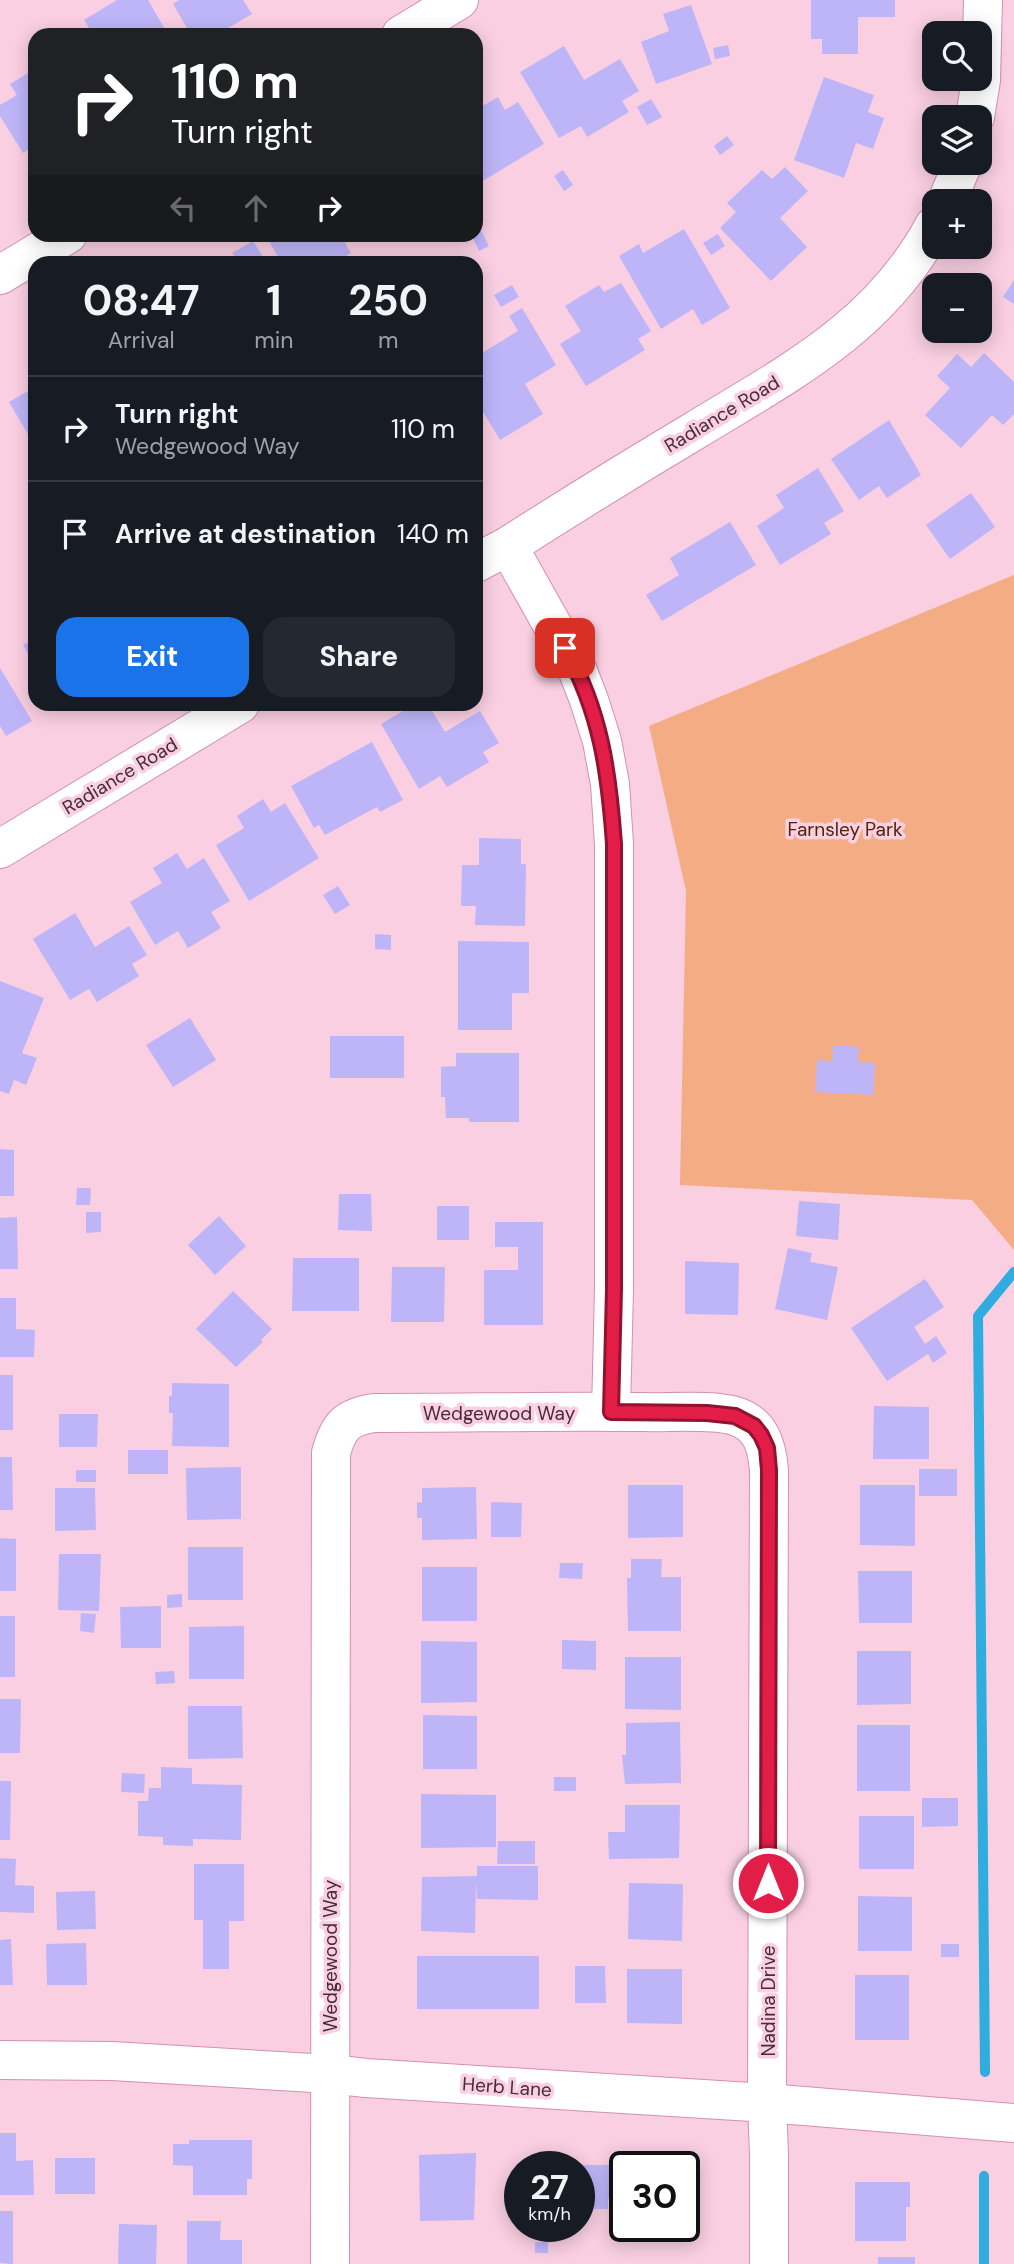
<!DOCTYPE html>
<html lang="en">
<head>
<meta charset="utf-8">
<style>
  :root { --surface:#171b24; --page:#242831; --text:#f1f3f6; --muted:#9ea1a6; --line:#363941; --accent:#1a73e8 }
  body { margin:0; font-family:"DM Sans",sans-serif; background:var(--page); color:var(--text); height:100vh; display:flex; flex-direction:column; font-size:26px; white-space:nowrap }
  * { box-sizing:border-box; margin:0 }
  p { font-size:23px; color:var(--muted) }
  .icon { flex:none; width:38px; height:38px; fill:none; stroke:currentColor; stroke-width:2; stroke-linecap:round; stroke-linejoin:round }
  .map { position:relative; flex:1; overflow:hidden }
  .details { position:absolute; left:28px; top:256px; width:455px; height:455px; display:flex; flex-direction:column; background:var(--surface); border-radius:21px; box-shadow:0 4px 18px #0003 }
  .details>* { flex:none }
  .banner { position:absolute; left:28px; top:28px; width:455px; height:214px; border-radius:21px; box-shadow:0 4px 18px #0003; background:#202124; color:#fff; overflow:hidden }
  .tools { position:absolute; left:922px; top:21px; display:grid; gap:14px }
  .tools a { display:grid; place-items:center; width:70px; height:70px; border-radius:14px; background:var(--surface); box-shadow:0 4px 18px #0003; font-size:35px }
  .speed { position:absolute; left:504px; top:2151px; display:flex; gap:14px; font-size:35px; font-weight:700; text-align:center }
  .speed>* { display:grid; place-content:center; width:91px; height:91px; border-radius:50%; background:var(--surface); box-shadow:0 4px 18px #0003; line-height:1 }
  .speed small { font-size:18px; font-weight:400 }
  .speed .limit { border:4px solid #111; border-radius:10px; background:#fff; color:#111 }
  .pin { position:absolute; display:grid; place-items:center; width:60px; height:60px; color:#fff; margin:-30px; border-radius:14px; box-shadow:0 4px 10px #0006 }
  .me { position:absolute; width:77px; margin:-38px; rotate:0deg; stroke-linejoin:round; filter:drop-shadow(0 0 5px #0008) }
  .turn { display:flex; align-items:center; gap:24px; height:147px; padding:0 28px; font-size:32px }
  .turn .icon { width:91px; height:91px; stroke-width:2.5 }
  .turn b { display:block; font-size:49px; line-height:60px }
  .lanes { display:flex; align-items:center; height:66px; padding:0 28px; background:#0003; justify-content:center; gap:35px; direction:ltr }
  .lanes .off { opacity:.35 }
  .eta { display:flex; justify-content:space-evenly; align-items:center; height:119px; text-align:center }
  .eta b { font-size:42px; font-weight:700; line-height:49px }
  .button { display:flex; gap:14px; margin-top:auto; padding:14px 28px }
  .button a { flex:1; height:80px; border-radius:21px; background:var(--accent); color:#fff; font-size:28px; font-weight:700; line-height:80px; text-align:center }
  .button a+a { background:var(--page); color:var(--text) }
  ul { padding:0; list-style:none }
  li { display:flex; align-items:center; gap:21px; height:105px; padding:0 28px; border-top:2px solid var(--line) }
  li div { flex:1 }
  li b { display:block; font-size:26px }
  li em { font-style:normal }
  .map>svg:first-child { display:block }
  .green { fill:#f4ac84 }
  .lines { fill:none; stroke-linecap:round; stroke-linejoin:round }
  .stream { stroke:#30acde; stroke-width:10 }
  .building { fill:#beb5f9 }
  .minor-casing { stroke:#d391af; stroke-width:40 }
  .minor { stroke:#fff; stroke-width:38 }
  .route-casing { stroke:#92132f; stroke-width:18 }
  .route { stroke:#e11d48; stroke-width:12 }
  .labels { text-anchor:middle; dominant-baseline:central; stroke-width:7; stroke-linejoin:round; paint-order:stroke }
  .street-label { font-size:19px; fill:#472c38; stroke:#f9cfe1 }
  .park-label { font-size:19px; fill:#4f2407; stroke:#f9cfe1 }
</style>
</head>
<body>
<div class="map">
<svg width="1014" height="2264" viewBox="0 0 1014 2264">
  <rect width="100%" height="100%" fill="#f9cfe1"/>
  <polygon class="green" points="1014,575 1014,1250 972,1200 680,1185 686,891 649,726"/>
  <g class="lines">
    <g class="stream">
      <polyline points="985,2072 978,1316 1014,1272"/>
      <polyline points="984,2264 984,2176"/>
    </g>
  </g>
  <g class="building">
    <polygon points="117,0 148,0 165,29 155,35 83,35 91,31 84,20"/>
    <polygon points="179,0 243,0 252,14 216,35 191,35 173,4"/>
    <polygon points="811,0 895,0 895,17 858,17 858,54 822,54 822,39 811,39"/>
    <polygon points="691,5 712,64 656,84 641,42 669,31 663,14"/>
    <polygon points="728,45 730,56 715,59 713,48"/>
    <polygon points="564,46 584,80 620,59 639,91 622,101 629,112 587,137 581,126 559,138 520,72"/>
    <polygon points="35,69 35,146 23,153 0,116 0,105 17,95 10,84"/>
    <polygon points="824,77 874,95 868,112 884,118 873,149 856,143 844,178 794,160"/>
    <polygon points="498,97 505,110 518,102 544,144 476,185 476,126 478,124 476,110"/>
    <polygon points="651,99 662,117 647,125 637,107"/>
    <polygon points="727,136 734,145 720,155 714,146"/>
    <polygon points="785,167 808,191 780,218 807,247 771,281 720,228 736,212 727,203 762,170 772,179"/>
    <polygon points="563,170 573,185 564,191 554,176"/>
    <polygon points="480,228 489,246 479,251 471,234 476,234 476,230"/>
    <polygon points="684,229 730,308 702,325 693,309 661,329 619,256 639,244 643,253"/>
    <polygon points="265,234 344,234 348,241 345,243 351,253 335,262 281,262"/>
    <polygon points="718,234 725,246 711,255 703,243"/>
    <polygon points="253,241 266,262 228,262 236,258 232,253"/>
    <polygon points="1014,280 1014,304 1003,297"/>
    <polygon points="621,283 651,331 638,339 645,350 586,386 560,344 581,331 565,306 599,285 604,292"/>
    <polygon points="512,285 519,297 501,307 494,295"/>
    <polygon points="522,308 556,365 525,384 543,414 500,440 476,400 476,373 484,368 477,356 518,331 509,316"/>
    <polygon points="984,353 1014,382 1014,414 1003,425 992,415 961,448 925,415 950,388 937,376 957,354 971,367"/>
    <polygon points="35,387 35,446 9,402"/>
    <polygon points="889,420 921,475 887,498 879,486 859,500 831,459"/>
    <polygon points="818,468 844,511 824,523 831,534 780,565 757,526 784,508 776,495"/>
    <polygon points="971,493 995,527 950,559 926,525"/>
    <polygon points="730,522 756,565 662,621 646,595 679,575 670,558"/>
    <polygon points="35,638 35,666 23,645"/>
    <polygon points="0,668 32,721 6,736 0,726"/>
    <polygon points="415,704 428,704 445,732 480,711 499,743 483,752 489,762 447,787 440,776 419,789 381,724"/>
    <polygon points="372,742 403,800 380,812 377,807 325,835 319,825 314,828 291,786"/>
    <polygon points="263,799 271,812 285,803 319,858 249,901 216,845 244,828 237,816"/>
    <polygon points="479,838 521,839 521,864 526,864 525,926 475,925 476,906 461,906 462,865 479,865"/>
    <polygon points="177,853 187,869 204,858 230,901 211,912 221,928 188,948 178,931 155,945 130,902 162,883 153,868"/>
    <polygon points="338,886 350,905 335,914 323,895"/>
    <polygon points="75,913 95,947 129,926 147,955 132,964 139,976 97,1002 89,989 70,1000 33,939"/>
    <polygon points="375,934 391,935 391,950 375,949"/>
    <polygon points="458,941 529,942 529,993 512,993 512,1030 458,1030"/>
    <polygon points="0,981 44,998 22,1053 37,1058 26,1085 14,1080 9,1094 0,1091"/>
    <polygon points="190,1018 216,1060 173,1087 146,1045"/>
    <rect x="330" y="1036" width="74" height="42"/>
    <polygon points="833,1045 859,1047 858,1062 875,1063 873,1095 815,1092 817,1060 832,1061"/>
    <polygon points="456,1053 519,1053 519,1122 469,1122 469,1118 446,1118 445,1097 441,1097 441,1067 456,1066"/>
    <polygon points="0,1149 14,1150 14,1196 0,1196"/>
    <polygon points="77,1188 91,1188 90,1205 76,1205"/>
    <polygon points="339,1194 371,1194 372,1231 338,1230"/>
    <polygon points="799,1201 840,1204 838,1240 796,1236"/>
    <rect x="437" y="1206" width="32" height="34"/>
    <polygon points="86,1212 101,1212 101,1232 86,1233"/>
    <polygon points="219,1216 246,1246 215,1275 188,1245"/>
    <polygon points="17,1217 18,1269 0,1269 0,1218"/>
    <polygon points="495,1222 543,1222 543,1325 484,1325 484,1270 518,1270 518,1247 495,1247"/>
    <polygon points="788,1248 812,1253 810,1262 838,1267 827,1320 775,1309"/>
    <polygon points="293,1258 359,1258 359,1311 292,1311"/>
    <polygon points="685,1261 739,1263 738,1315 685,1314"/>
    <polygon points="392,1267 445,1267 444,1322 391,1322"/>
    <polygon points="925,1279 944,1307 914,1327 925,1344 936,1336 947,1353 933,1363 928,1354 887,1381 851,1328"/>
    <polygon points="233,1291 272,1329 261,1340 263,1342 236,1367 196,1329"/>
    <polygon points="0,1298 16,1298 16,1329 35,1330 34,1357 0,1357"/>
    <rect x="0" y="1375" width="13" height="55"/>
    <polygon points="172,1383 229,1384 229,1447 172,1446 173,1413 169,1413 169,1396 172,1396"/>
    <polygon points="874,1406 929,1407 929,1459 873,1459"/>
    <polygon points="59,1414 98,1414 97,1447 59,1447"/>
    <rect x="128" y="1450" width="40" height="24"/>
    <polygon points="0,1457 12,1457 13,1510 0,1510"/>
    <polygon points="241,1467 241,1519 187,1520 186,1468"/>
    <rect x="919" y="1469" width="38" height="27"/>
    <rect x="76" y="1470" width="20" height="12"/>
    <polygon points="628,1485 683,1485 683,1537 628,1538"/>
    <polygon points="860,1485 915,1485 915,1546 860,1545"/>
    <polygon points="476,1487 477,1539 422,1540 422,1518 417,1518 417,1502 422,1503 422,1488"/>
    <polygon points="55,1488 95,1488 96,1530 55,1531"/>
    <polygon points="491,1502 522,1503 521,1537 491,1537"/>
    <polygon points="0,1538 16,1539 16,1591 0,1591"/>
    <rect x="188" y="1547" width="55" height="53"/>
    <polygon points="59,1554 101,1554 99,1611 58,1610"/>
    <polygon points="631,1559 662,1559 661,1577 681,1577 681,1631 628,1631 627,1578 631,1578"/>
    <polygon points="560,1563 583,1563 582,1579 559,1578"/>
    <rect x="422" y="1567" width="55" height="54"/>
    <polygon points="858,1571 912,1571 912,1623 859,1623"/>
    <polygon points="182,1594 182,1607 167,1608 167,1595"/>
    <polygon points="161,1606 161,1648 121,1648 120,1607"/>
    <polygon points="81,1613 96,1614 94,1633 80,1631"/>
    <rect x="0" y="1616" width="15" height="61"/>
    <polygon points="244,1626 244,1679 189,1679 189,1627"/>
    <polygon points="562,1640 596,1641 596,1670 562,1669"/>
    <polygon points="421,1641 477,1642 477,1702 421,1703"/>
    <polygon points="857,1651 911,1651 911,1704 857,1705"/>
    <polygon points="625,1657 681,1657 681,1710 625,1709"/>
    <polygon points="174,1671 175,1683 156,1684 155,1672"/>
    <polygon points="0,1699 21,1699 20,1753 0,1753"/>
    <polygon points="188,1706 242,1706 243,1758 188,1759"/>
    <polygon points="423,1715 477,1716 477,1769 423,1769"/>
    <polygon points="680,1722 681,1783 625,1784 622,1755 626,1755 626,1723"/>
    <rect x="857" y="1725" width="53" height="66"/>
    <polygon points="161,1767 192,1768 192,1784 242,1785 241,1840 193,1839 193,1846 163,1845 163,1837 138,1836 138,1801 148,1801 149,1788 161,1788"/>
    <polygon points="122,1773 145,1774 144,1793 121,1792"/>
    <rect x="554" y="1777" width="22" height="14"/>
    <polygon points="0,1781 11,1781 10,1840 0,1840"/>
    <polygon points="421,1794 496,1795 496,1847 421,1848"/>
    <polygon points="922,1798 958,1798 958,1826 922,1827"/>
    <polygon points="625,1805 680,1805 679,1858 609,1859 608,1832 625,1832"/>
    <rect x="859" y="1816" width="55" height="53"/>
    <polygon points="498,1841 535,1841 535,1864 497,1864"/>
    <polygon points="0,1858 16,1859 15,1885 34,1886 34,1913 0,1912"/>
    <polygon points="194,1864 244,1864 244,1921 229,1921 229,1969 203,1969 203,1920 194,1920"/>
    <polygon points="477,1866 538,1866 538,1900 477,1899 476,1883 475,1933 421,1931 422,1877 477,1876"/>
    <polygon points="629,1883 683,1884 682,1941 628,1939"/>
    <polygon points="95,1891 96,1929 57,1930 56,1892"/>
    <polygon points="858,1896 912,1897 912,1951 858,1951"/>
    <polygon points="11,1939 13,1985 0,1985 0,1940"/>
    <polygon points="86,1943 87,1985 47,1985 46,1944"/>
    <rect x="941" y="1944" width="18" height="13"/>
    <rect x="417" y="1956" width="122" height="53"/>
    <polygon points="575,1966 605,1966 606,2003 575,2003"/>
    <polygon points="627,1969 682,1969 682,2024 627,2023"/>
    <rect x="855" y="1975" width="54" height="65"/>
    <polygon points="0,2133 16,2133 16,2161 33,2160 34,2195 0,2195"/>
    <polygon points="189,2140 252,2140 252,2179 247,2179 247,2195 193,2195 193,2166 173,2165 173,2144 189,2144"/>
    <polygon points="476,2153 474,2220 420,2221 419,2155"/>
    <rect x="55" y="2158" width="40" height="36"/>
    <polygon points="579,2165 625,2165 625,2198 608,2199 608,2209 579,2209"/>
    <polygon points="855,2182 910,2182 910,2207 906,2207 906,2241 855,2241"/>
    <polygon points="0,2211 13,2211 13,2264 0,2263"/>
    <polygon points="187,2221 221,2221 220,2240 242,2240 242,2264 187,2264"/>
    <polygon points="119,2224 157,2225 156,2264 118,2264"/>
    <rect x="629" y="2226" width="54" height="7"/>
    <rect x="535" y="2242" width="13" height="11"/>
    <rect x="878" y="2257" width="37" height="7"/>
  </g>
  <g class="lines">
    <g class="minor-casing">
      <g id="minor">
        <polyline points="401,35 459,0"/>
        <polyline points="975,117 981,80 983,0"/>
        <polyline points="947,201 963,163"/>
        <polyline points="0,275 68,234"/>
        <polyline points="508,546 577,669 589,700 602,741 610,784 614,844 614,1289 611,1412"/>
        <path d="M 476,563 L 508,546 C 569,507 632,468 694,431 C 789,373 879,328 934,226"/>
        <polyline points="0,849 240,704"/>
        <polyline points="0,2060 112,2061 330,2074 366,2078 767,2103 1014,2123"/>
        <path d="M 330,2264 L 331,1453 C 338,1427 346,1417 374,1413 C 464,1413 554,1411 643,1412 C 668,1413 712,1409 735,1416 C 761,1424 767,1446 769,1470 L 767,2103 L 769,2155 L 769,2264"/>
      </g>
    </g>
    <use href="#minor" class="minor"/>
  </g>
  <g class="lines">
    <g class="route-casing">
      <path id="route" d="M 565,648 C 601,712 609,773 614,844 L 614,1289 L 611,1412 L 707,1413 L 735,1416 L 754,1426 L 761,1435 L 767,1448 L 769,1470 L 768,1883"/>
    </g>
    <use href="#route" class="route"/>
  </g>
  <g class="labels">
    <g class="street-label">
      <text transform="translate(722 414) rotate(-31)">Radiance Road</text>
      <text transform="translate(120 776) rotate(-31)">Radiance Road</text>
      <text x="499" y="1413">Wedgewood Way</text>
      <text transform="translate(330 1956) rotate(-90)">Wedgewood Way</text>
      <text transform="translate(768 2001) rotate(-90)">Nadina Drive</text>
      <text transform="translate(507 2087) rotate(4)">Herb Lane</text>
    </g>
    <g class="park-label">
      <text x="845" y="829">Farnsley Park</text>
    </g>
  </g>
</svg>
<div class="tools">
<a><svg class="icon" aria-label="search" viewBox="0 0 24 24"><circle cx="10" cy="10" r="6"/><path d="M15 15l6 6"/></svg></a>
<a><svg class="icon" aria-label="layers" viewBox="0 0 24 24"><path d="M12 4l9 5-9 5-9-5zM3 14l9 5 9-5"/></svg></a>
<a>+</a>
<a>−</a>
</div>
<div class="speed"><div>27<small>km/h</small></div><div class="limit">30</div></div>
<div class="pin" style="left:565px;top:648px;background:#d93025"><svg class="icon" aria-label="arrive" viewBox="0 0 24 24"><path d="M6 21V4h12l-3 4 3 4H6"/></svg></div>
<svg class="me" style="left:768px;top:1883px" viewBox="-20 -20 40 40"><circle r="17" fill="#e11d48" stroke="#fff" stroke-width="3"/><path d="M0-11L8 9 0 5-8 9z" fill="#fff"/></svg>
<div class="banner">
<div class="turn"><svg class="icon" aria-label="right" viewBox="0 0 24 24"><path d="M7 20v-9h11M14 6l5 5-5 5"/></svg><div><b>110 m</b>Turn right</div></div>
<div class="lanes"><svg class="icon off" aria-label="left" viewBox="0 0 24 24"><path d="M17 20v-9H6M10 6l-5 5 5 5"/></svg><svg class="icon off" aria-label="ahead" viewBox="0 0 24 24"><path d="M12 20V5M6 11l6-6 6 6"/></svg><svg class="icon" aria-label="right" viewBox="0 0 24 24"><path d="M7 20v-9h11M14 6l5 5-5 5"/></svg></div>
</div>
<section class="details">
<div class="eta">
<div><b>08:47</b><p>Arrival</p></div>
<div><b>1</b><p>min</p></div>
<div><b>250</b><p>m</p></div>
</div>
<ul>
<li><svg class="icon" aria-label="right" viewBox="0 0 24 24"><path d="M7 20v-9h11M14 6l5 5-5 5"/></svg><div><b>Turn right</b><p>Wedgewood Way</p></div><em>110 m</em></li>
<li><svg class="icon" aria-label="arrive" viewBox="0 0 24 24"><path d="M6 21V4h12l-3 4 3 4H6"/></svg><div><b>Arrive at destination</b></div><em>140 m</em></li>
</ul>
<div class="button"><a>Exit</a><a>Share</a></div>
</section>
</div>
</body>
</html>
